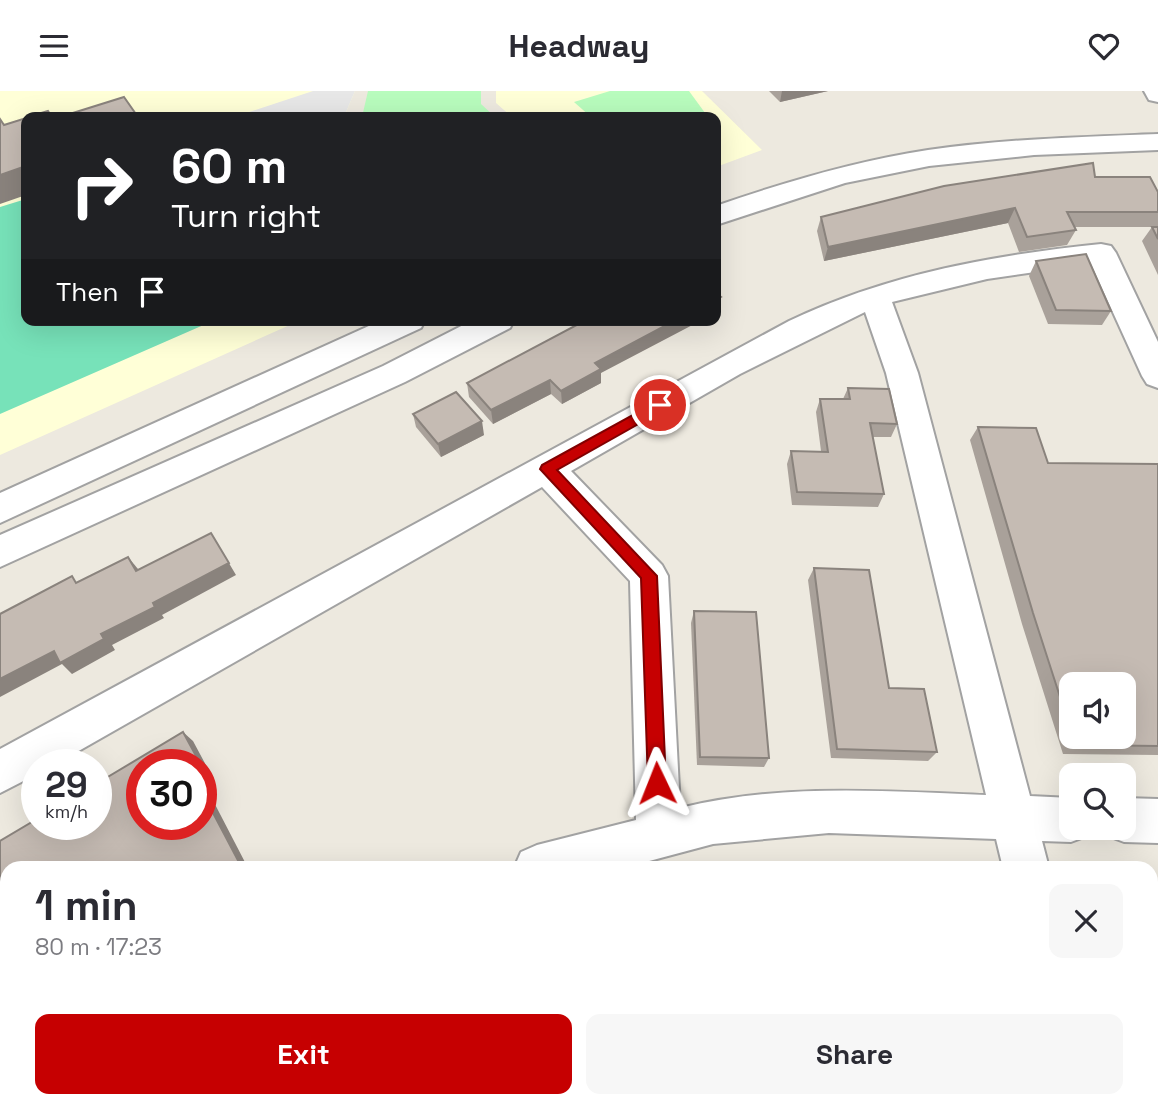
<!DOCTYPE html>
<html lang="en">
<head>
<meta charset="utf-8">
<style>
  :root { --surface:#fff; --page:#f7f7f7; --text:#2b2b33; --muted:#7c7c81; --accent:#c60001 }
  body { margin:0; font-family:"Space Grotesk",sans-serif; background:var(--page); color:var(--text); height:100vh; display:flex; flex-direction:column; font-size:26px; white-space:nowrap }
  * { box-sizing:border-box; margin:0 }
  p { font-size:23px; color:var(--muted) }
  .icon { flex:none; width:38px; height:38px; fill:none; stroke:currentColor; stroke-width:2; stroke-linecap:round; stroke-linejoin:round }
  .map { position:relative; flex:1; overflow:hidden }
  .sheet { position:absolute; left:0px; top:770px; width:1158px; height:247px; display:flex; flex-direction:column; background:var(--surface); border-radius:21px 21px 0 0; box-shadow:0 7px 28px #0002 }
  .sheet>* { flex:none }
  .banner { position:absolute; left:21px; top:21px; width:700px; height:214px; border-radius:14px; box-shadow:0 7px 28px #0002; background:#202124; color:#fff; overflow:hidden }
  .buttons { position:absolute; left:1059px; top:581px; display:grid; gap:14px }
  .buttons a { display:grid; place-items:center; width:77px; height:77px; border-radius:14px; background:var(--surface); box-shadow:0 7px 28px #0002; font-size:35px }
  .speed { position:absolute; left:21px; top:658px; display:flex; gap:14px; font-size:35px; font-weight:700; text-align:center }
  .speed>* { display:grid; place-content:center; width:91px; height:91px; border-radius:50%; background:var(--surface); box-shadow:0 7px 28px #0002; line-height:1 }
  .speed small { font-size:18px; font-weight:400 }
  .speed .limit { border:10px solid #d22; background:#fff; color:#111 }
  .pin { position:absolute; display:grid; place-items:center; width:60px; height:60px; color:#fff; margin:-30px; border:4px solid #fff; border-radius:50%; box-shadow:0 2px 7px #0007 }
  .me { position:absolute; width:77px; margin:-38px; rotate:358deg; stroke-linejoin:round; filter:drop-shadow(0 0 5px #0008) }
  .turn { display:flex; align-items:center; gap:24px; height:147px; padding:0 35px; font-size:32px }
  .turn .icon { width:91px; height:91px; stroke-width:2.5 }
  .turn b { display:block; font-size:49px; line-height:60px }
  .then { display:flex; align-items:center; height:66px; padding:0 35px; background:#0003; gap:14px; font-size:26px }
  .round { display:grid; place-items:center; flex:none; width:74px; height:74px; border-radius:14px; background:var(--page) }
  .headline { display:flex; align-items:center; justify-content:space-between; height:119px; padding:0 35px }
  h1 { font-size:42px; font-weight:800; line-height:52px }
  .primary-button { display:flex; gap:14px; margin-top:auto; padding:14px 35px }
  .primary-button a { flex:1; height:80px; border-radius:14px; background:var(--accent); color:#fff; font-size:28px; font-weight:800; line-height:80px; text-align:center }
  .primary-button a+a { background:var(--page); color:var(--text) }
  header { display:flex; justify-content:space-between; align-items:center; height:91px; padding:0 35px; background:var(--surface); font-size:32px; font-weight:800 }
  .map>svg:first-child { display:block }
  .education { fill:#ffffd7 }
  .park { fill:#b8fcbd }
  .pitch { fill:#77e2b9 }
  .parking { fill:#e7e7e7 }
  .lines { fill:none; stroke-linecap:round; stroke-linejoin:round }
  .minor-casing { stroke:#a2a2a2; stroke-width:4 }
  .minor { fill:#fff; fill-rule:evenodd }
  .wall { fill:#a9a19a; fill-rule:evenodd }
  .shaded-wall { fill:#8a837d }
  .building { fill:#c5bbb3; stroke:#8a837d; stroke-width:2 }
  .route { fill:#c60001; stroke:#810001; stroke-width:2 }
</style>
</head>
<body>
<header><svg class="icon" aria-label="menu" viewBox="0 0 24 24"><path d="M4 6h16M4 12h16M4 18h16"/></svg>Headway<svg class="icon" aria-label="heart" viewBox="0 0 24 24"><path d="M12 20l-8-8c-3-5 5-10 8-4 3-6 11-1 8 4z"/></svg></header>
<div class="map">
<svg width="1158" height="1016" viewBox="0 0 1158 1016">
  <rect width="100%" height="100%" fill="#ede9df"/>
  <g class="education">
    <polygon points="0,0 355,0 344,26 26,26 26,229 301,229 0,364"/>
    <polygon points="496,0 702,0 762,59 716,76 716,26 512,26 496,12"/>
  </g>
  <g class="park">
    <polygon points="368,0 481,0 481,13 495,26 362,26"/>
    <polygon points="610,0 689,0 708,26 591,26 574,11"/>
  </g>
  <polygon class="pitch" points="26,108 26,229 215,229 0,323 0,116"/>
  <polygon class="parking" points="313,0 355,0 344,26 234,26"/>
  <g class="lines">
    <g class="minor-casing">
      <g id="minor">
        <polygon points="1144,0 1158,0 1158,11 1149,9"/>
        <path d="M 1158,43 L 1158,59 L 1034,64 L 929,75 L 845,92 L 716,134 L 716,115 C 785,91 856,70 928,59 C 1004,48 1081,46 1158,43 Z"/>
        <path d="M 1101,153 L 1111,155 L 1116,162 L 1158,251 L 1158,297 L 1147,293 L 1142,285 L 1091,173 L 987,188 L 892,211 L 918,282 L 1030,705 L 1071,707 L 1071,737 L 1090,737 L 1087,745 L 1071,751 L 1042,750 L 1049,777 L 1003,777 L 996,748 L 829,742 L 713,753 L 623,777 L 514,777 L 521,761 L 537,754 L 636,729 L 630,490 L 542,396 L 54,674 L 37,674 L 37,683 L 0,702 L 0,658 L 789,230 C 888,183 993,164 1101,153 ZM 865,221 L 886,282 L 986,704 C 884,700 780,692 680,717 L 668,485 L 662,474 L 571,380 L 740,283 Z"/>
        <polygon points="382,229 425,229 421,237 0,432 0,402"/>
        <polygon points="473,229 514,229 510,237 405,291 0,476 0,444 383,275"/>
        <polygon points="1124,707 1158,708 1158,752 1124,751 1108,745 1105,737 1124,737"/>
        <polygon points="107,1010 166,1010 164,1016 105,1016"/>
        <polygon points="1059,1010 1111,1010 1113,1016 1061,1016"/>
      </g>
    </g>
    <use href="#minor" class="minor"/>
  </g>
  <g class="wall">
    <polygon points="769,0 828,0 780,11"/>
    <polygon points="1158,101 1158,184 1142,150 1152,136 1074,136 1076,139 1067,154 1019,161 1008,132 824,170 817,140 821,126"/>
    <polygon points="1036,170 1111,220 1102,234 1048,233 1029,185"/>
    <polygon points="601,282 601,292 562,313 551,303 493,333 469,306 467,292"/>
    <polygon points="848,297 897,333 891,346 873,346 884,403 878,416 792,414 787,373 791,360 821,360 816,321 820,308 843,308"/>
    <polygon points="413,323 484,344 441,366 416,336"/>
    <path d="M 978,336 L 1048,372 L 1158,373 L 1158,664 L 1063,663 L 1022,533 L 970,349 ZM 1071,593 L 1124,646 L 1071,646 Z"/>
    <polygon points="814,477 889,597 937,661 928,670 831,667 808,489"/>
    <polygon points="694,520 769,667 764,676 697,674 691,532"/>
    <rect x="1152" y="807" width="6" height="99"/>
  </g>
  <g class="shaded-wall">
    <polygon points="782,0 828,0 780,11"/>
    <polygon points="26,75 26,104 0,113 0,84"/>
    <polygon points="1015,117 1008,132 824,170 828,156"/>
    <polygon points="721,206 718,221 716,222 716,209"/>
    <polygon points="676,229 702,229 601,282 601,292 562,313 561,300 595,272"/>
    <polygon points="550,289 551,303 493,333 491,319"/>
    <polygon points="482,330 484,344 441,366 438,353"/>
    <polygon points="211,442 236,484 162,524 164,527 112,554 115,559 72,583 62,573 0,606 0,588 54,560 101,543 153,512"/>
    <polygon points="128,466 138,478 146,492 136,480"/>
    <polygon points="183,641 193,650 215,691 206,696 248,777 242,777 201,699 201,685"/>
    <polygon points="7,975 7,988 0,993 0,980"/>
    <polygon points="264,1010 273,1010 276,1016 267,1016"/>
  </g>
  <g class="building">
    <polygon points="124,6 138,26 60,26"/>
    <polygon points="48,20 52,26 28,26"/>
    <polygon points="26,27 26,75 0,84 0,28 4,34"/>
    <polygon points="1093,72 1095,86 1150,86 1158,101 1158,121 1067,121 1076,139 1027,146 1015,117 828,156 821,126 944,95"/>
    <polygon points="1152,136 1158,136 1158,148"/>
    <polygon points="1086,163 1111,220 1056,219 1036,170"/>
    <polygon points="716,202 721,206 716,209"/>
    <polygon points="586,229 676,229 595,272 601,278 561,300 550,289 491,319 467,292"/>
    <polygon points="848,297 889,298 897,333 870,332 884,403 797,401 791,360 828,361 820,308 850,308"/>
    <polygon points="456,301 482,330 438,353 413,323"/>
    <polygon points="978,336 1036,337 1048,372 1158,373 1158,655 1076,654 1073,646 1124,646 1124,593 1071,593 1071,640 1033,522"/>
    <polygon points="211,442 229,472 153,512 155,516 101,543 104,548 60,572 54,560 0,588 0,523 72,485 76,492 128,466 136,480"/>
    <polygon points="814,477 869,479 889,597 924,598 937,661 837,658"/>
    <polygon points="694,520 756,521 769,667 700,666"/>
    <polygon points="183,641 201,674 142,674 142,733 201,733 201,699 242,777 7,777 7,975 0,980 0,750 37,728 37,733 96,733 96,693"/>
    <polygon points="201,675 205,682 201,685"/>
    <polygon points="1152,807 1158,807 1158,903 1152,882"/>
    <polygon points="260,1010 264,1010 267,1016 251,1016"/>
  </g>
  <polygon class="route" points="660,309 665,310 665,318 557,379 657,485 666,692 664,698 657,700 651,698 648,692 641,487 540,378 542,374"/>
</svg>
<div class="buttons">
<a><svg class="icon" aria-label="sound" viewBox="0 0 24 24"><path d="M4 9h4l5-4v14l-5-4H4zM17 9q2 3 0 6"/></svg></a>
<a><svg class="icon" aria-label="search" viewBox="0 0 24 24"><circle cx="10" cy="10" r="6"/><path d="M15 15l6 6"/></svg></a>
</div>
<div class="speed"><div>29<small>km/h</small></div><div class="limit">30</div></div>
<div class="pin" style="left:660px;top:314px;background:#d93025"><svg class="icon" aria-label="arrive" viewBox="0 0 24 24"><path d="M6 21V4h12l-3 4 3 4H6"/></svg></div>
<svg class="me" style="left:657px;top:692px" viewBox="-20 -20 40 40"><path d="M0-17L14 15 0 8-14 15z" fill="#c60001" stroke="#fff" stroke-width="4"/></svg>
<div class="banner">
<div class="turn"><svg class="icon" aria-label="right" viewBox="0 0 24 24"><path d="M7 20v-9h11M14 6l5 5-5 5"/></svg><div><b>60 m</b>Turn right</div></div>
<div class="then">Then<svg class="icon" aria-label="arrive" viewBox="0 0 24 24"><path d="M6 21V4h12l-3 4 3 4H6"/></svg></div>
</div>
<section class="sheet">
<div class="headline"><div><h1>1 min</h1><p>80 m · 17:23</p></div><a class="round"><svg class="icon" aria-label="close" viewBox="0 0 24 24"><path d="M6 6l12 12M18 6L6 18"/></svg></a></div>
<div class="primary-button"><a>Exit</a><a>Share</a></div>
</section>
</div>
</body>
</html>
